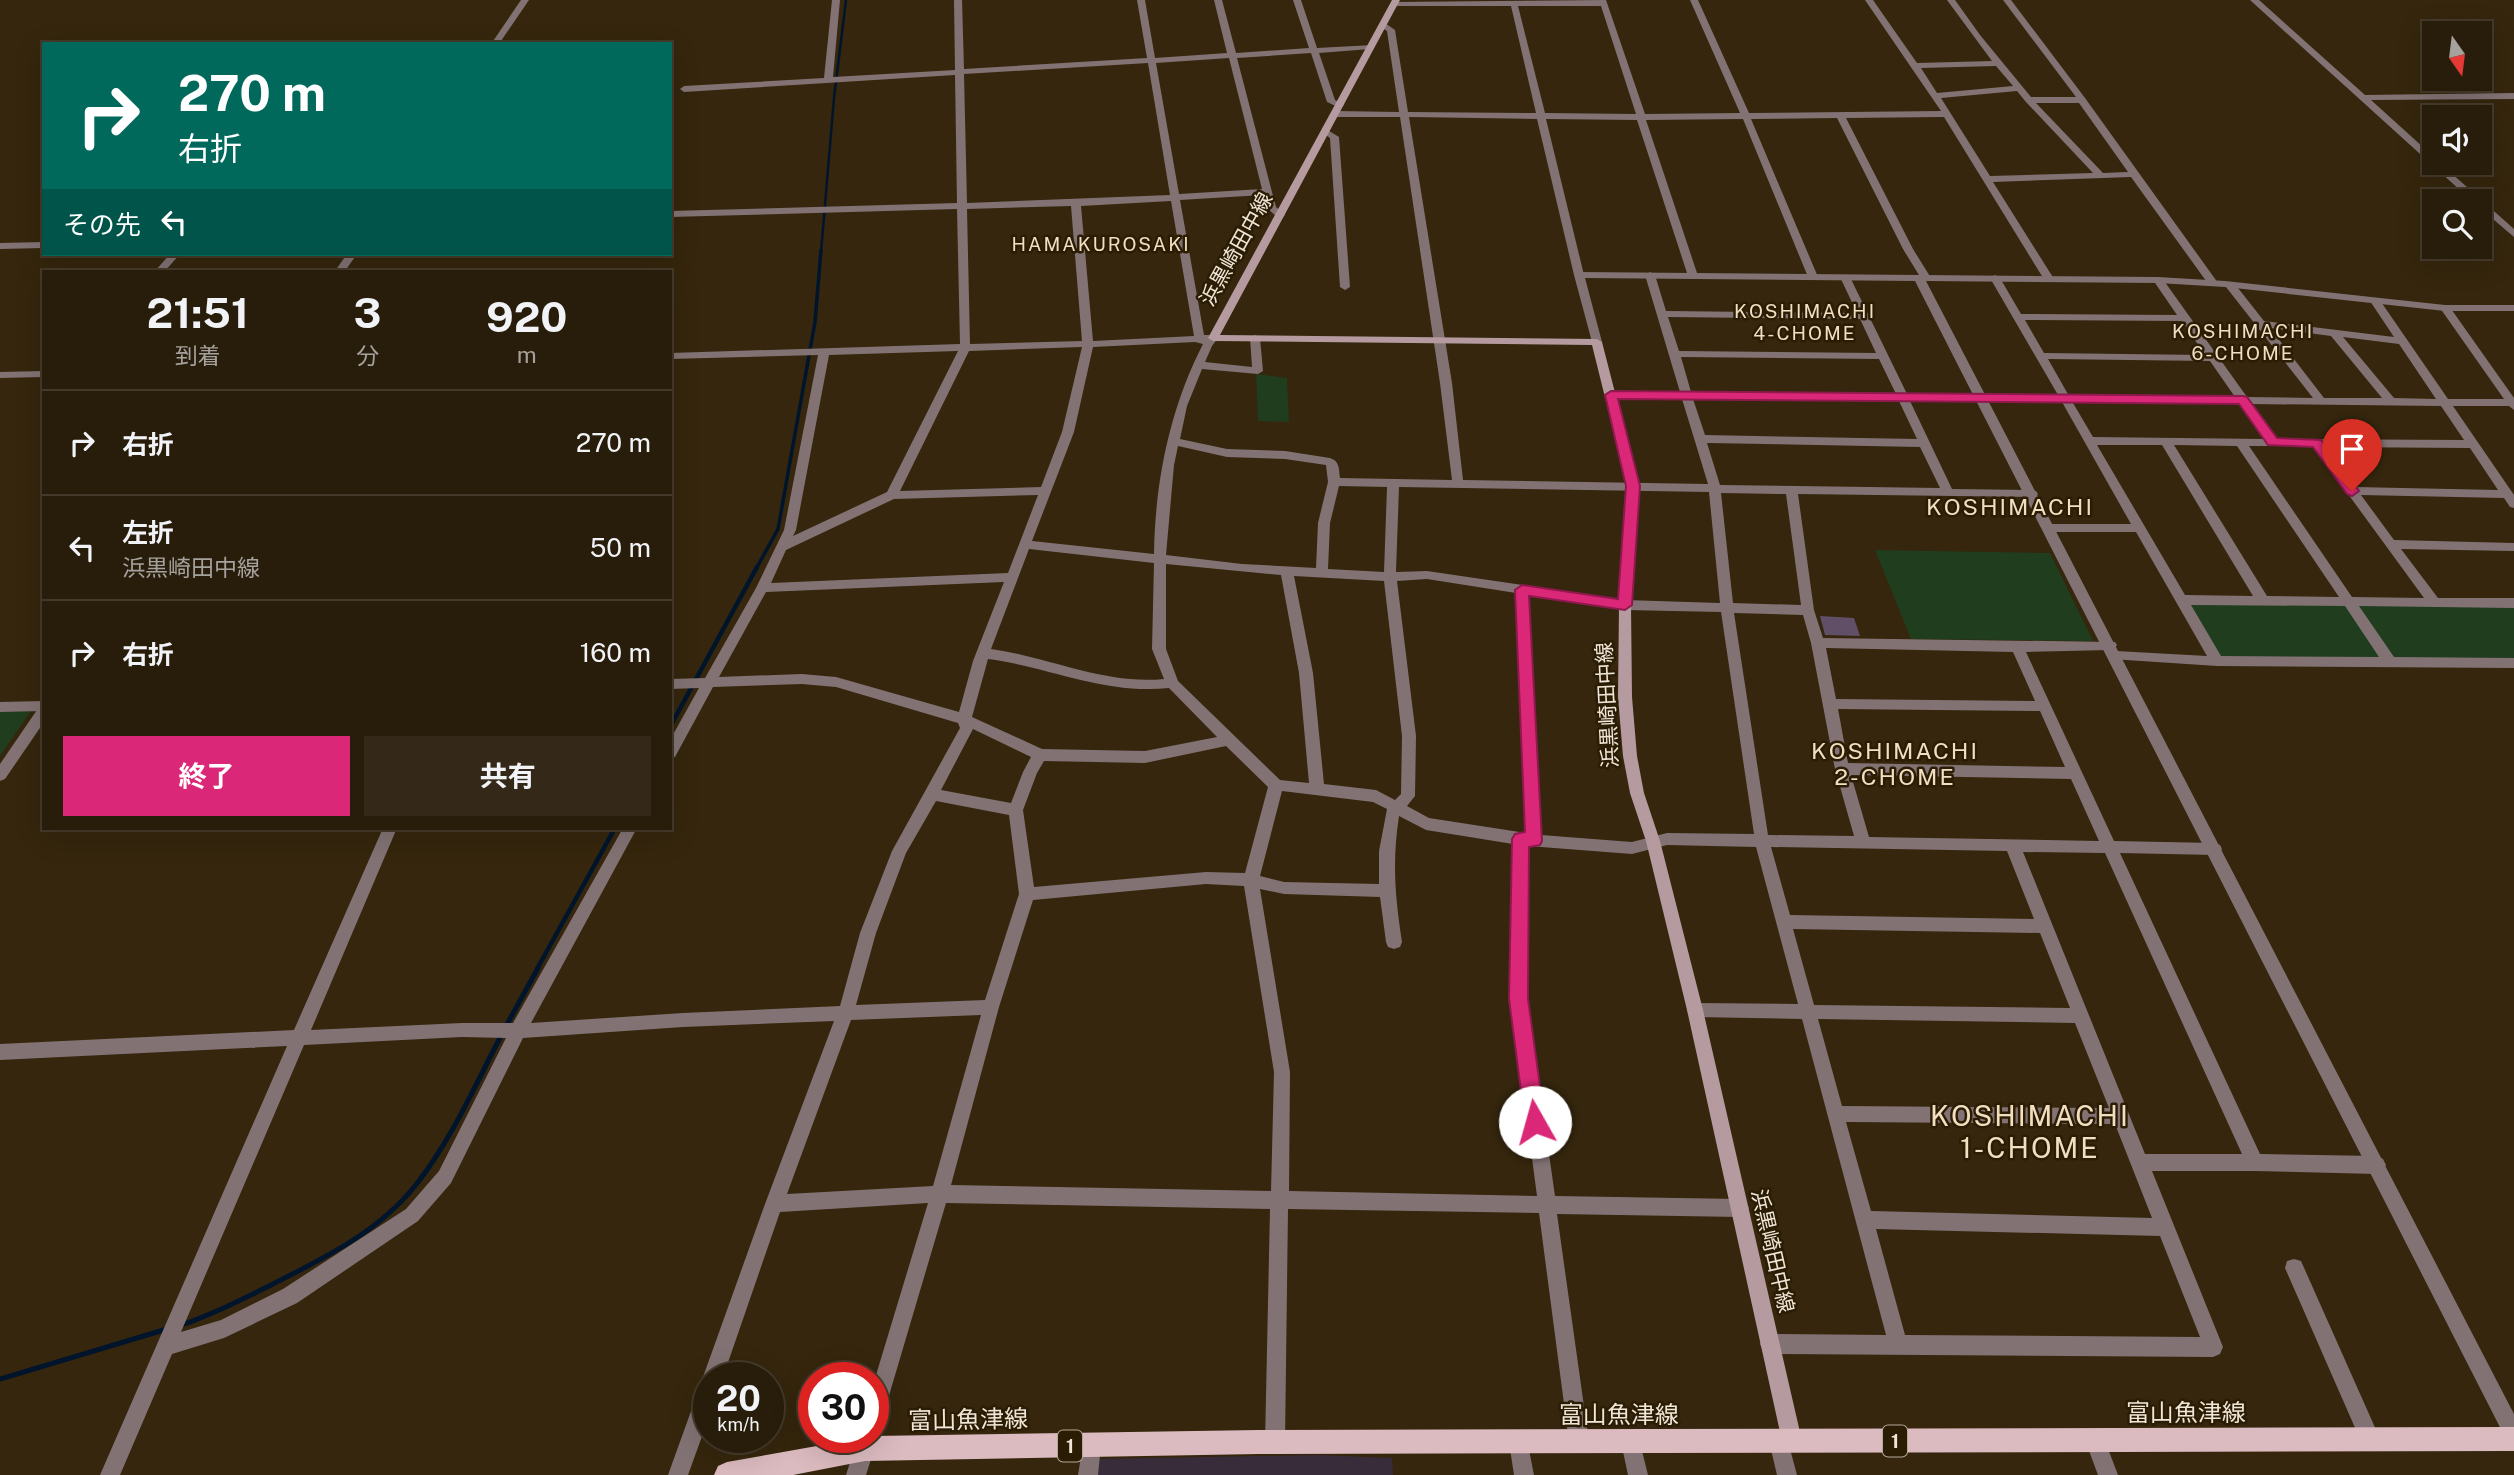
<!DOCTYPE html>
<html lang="ja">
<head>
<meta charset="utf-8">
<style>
  :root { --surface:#281c0a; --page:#342918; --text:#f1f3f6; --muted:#a5a19c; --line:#443a2b; --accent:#db2777 }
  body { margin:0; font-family:"Public Sans","Noto Sans JP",sans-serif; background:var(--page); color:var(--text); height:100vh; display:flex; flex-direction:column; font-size:26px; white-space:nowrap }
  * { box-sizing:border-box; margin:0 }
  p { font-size:23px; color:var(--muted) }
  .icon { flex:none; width:38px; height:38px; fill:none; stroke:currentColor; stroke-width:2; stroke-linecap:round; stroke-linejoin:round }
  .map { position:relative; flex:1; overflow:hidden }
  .side { position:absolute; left:42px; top:270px; width:630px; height:560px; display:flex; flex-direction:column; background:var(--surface); border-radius:0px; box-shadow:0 7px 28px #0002,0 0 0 2px var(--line) }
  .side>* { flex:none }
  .banner { position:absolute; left:42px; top:42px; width:630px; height:214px; border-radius:0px; box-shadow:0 7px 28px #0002,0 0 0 2px var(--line); background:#00695c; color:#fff; overflow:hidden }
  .needle { width:46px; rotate:166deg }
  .controls { position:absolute; left:2422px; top:21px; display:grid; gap:14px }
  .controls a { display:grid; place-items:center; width:70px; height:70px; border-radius:0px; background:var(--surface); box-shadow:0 7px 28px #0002,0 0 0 2px var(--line); font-size:35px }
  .speed { position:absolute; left:693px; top:1362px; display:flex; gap:14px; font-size:35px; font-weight:700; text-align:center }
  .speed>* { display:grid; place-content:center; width:91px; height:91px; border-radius:50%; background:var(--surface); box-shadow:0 7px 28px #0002,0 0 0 2px var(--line); line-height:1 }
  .speed small { font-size:18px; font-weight:400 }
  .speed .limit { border:10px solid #d22; background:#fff; color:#111 }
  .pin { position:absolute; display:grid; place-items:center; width:60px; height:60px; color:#fff; margin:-72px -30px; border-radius:50% 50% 50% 0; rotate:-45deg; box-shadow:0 0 7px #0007 }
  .pin .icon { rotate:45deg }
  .me { position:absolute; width:77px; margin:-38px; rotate:353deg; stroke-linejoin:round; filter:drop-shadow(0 0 5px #0008) }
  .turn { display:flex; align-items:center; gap:24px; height:147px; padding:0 21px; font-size:32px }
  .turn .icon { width:91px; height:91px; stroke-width:2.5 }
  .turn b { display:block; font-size:49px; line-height:60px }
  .then { display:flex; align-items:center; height:66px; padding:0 21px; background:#0003; gap:14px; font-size:26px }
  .eta { display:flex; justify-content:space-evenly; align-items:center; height:119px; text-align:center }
  .eta b { font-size:42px; font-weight:700; line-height:49px }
  .primary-button { display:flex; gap:14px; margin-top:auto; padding:14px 21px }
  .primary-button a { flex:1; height:80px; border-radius:0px; background:var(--accent); color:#fff; font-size:28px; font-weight:700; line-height:80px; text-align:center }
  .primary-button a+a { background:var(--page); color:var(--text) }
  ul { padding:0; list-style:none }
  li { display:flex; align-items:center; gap:21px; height:105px; padding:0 21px; border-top:2px solid var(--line) }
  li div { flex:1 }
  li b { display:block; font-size:26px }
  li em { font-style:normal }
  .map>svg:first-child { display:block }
  .education { fill:#382c3a }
  .green { fill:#203d1e }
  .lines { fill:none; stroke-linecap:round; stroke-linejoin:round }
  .stream-far3 { stroke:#00152c; stroke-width:2.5 }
  .stream-far2 { stroke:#00152c; stroke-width:3.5 }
  .stream-far1 { stroke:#00152c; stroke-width:4.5 }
  .stream { stroke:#00152c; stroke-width:5 }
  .building { fill:#604f67 }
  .minor { fill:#827274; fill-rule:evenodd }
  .tertiary { fill:#827274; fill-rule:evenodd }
  .secondary { fill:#b59b9f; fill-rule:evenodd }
  .primary { fill:#dcbbc0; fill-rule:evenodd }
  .route { fill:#db2777; stroke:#8e194d; stroke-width:2 }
  .labels { text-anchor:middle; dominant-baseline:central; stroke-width:5; stroke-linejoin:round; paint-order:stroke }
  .far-neighbourhood-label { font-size:19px; letter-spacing:2px; fill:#f2dec0; stroke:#2b1c04 }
  .shield { fill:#2b1c04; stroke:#b5a998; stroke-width:2 }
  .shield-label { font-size:19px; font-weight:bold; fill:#f0e6d7 }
  .street-label { font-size:21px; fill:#f0e6d7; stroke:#2b1c04 }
  .neighbourhood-label { font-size:23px; letter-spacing:2px; fill:#f2dec0; stroke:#2b1c04 }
  .near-street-label { font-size:24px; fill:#f0e6d7; stroke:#2b1c04 }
  .near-neighbourhood-label { font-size:28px; letter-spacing:2px; fill:#f2dec0; stroke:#2b1c04 }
</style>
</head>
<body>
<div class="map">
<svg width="2514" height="1475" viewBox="0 0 2514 1475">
  <rect width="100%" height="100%" fill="#35260d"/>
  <polygon class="education" points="1318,1455 1392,1458 1393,1475 1097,1475 1099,1459"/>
  <g class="green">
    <polygon points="1256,374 1287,378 1289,422 1258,421"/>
    <polygon points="1875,550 2050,553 2093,641 1911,639"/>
    <polygon points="2185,603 2514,607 2514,667 2221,664"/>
    <polygon points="31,711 0,756 0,712"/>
  </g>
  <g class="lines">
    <polyline class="stream-far3" points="821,252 834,98 846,0"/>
    <polyline class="stream-far2" points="756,569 778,529 815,322 821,250"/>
    <g class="stream-far1">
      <polyline points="670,727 757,567"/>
      <polyline points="537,969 615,828"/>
    </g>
    <g class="stream">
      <polyline points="506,1026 538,968"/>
      <path d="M 179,1326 C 211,1315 241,1300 271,1285 C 324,1258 377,1233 415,1186 C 451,1141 475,1085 502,1034"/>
      <polyline points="0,1379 167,1329"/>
    </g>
  </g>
  <polygon class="building" points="1820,616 1854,618 1860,636 1825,635"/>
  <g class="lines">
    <g class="minor">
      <path d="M 832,0 L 840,0 L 833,77 L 955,70 L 954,0 L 962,0 L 964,69 L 1147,58 L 1137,0 L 1145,0 L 1155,58 L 1227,53 L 1214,0 L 1222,0 L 1236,53 L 1309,48 L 1293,0 L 1301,0 L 1317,48 L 1373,45 L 1373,49 L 1370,49 L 1319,53 L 1335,100 L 1344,105 L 1340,108 L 1327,102 L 1311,53 L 1237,58 L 1272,192 L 1276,207 L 1285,215 L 1283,217 L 1277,217 L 1267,208 L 1263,195 L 1180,200 L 1204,335 L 1213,335 L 1218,338 L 1212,346 L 1205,362 L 1252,367 L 1250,338 L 1255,335 L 1260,338 L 1263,371 L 1258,374 L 1202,369 L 1187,406 L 1180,439 L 1227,449 L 1285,451 L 1330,458 C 1340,461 1339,470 1340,478 L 1452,480 L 1440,383 L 1400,117 L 1335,117 L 1331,114 L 1335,111 L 1399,112 L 1387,31 L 1378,25 L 1385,23 L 1395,30 L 1408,112 L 1536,113 L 1511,6 L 1391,6 L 1391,2 L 1394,2 L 1606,0 L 1645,114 L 1740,113 L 1690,0 L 1698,0 L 1749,113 L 1941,111 L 1865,0 L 1873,0 L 1917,63 L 1992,61 L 1947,0 L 1955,0 L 1980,35 L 2031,97 L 2076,97 L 2003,0 L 2011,0 L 2085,98 L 2218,283 L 2209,285 L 2131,177 L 1993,182 L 2054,279 L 2045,281 L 1944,117 L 1846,118 L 1913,249 L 1931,278 L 1926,281 L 1922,280 L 1903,249 L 1837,118 L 1751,119 L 1818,277 L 1813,280 L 1808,277 L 1743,119 L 1646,120 L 1698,276 L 1693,279 L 1688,276 L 1637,120 L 1546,119 L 1584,275 L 1579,278 L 1574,275 L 1537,119 L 1409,117 L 1452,383 L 1463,480 L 1708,484 L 1682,399 L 1611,398 L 1605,395 L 1611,392 L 1680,392 L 1645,275 L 1650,272 L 1655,275 L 1666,311 L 1857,313 L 1840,277 L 1849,275 L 1907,394 L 2058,395 L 1990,278 L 1995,275 L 2000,278 L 2021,314 L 2177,315 L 2153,280 L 2162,278 L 2247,397 L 2313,398 L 2226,287 L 2226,283 L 2234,283 L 2264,321 L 2394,337 L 2370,301 L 2375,298 L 2379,299 L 2448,399 L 2504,399 L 2440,308 L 2445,305 L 2449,306 L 2514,398 L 2514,410 L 2509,406 L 2453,406 L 2514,495 L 2514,508 L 2510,507 L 2504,498 L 2361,495 L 2394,540 L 2514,543 L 2514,551 L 2401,549 L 2438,598 L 2514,598 L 2514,608 L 2359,606 L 2394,657 L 2514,658 L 2514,668 L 2217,666 L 2111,659 L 2109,656 L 2116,651 L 2207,656 L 2136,532 L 2049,532 L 2043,528 L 2049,524 L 2131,524 L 2062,402 L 1910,401 L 1952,489 L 2032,490 L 2036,491 L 2038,494 L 2036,497 L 1798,494 L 1814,610 L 1823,638 L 2115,642 L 2117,645 L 2115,648 L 2110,650 L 2026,652 L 2114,841 L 2215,843 L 2220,845 L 2222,849 L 2220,853 L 2215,855 L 2120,853 L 2260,1154 L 2377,1156 L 2383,1159 L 2386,1165 L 2383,1171 L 2377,1174 L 2255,1171 L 2152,1171 L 2223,1347 L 2220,1354 L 2213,1357 L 1770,1354 L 1763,1351 L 1760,1344 L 1763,1337 L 1770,1334 L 1886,1335 L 1802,1019 L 1695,1017 L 1689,1015 L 1687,1010 L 1689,1005 L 1695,1003 L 1798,1004 L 1756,847 L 1667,845 L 1632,854 L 1528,846 L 1527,999 L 1555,1196 L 1740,1199 L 1746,1202 L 1749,1208 L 1746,1214 L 1740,1217 L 1557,1214 L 1589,1442 L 1586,1449 L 1579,1452 L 1572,1449 L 1569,1442 L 1539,1213 L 1288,1209 L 1285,1443 L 1282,1450 L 1275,1453 L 1268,1450 L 1265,1443 L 1270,1209 L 946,1203 L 880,1426 L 873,1429 L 873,1385 L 928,1203 L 780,1212 L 723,1377 L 709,1377 L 709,1417 L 688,1475 L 668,1475 L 699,1389 L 705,1381 L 703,1377 L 765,1204 L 834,1021 L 683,1027 L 523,1038 L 451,1183 L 418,1221 L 297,1303 L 224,1338 L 172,1354 L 120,1475 L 100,1475 L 287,1046 L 0,1060 L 0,1044 L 294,1030 L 383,828 L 397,828 L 311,1030 L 462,1023 L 513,1023 L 623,828 L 637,828 L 531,1023 L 683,1013 L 840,1006 L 860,933 L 892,851 L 960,728 L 958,723 L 836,687 L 802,684 L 713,687 L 675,757 L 670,758 L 670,740 L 699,688 L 670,689 L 670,679 L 705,678 L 756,588 L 784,530 L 818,355 L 670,359 L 670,353 L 960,344 L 957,209 L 670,217 L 670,211 L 957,203 L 955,75 L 684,92 L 680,89 L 684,86 L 824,78 ZM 1518,6 L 1601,6 L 1636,114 L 1545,113 ZM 1229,58 L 1262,189 L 1179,194 L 1156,63 ZM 1148,63 L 1170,195 L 967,203 L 964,74 ZM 1996,66 L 2013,86 L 1937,93 L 1921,68 ZM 2017,91 L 2026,102 L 2093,173 L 1990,176 L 1941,98 ZM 2036,103 L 2079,103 L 2128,172 L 2103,173 ZM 1171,201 L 1194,336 L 1093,341 L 1081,206 ZM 1071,206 L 1082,341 L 970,344 L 967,209 ZM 1668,317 L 1860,319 L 1876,353 L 1679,351 ZM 2025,320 L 2182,321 L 2205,355 L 2044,353 ZM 2270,328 L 2331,336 L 2382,398 L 2324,398 ZM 2343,337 L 2399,344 L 2436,399 L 2394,398 ZM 1195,342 L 1203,344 C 1170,408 1155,481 1154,554 L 1032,541 L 1074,432 L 1093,347 ZM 1082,347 L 1062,432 L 1041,487 L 900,491 L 969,351 ZM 958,351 L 887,492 L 793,536 L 796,530 L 829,355 ZM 1681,357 L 1879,359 L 1896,394 L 1691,392 ZM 2048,359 L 2210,361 L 2235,397 L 2069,396 ZM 1693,399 L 1899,401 L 1917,439 L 1705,435 ZM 2073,403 L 2240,404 L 2265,439 L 2093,437 ZM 2252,404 L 2441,406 L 2464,440 L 2277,439 ZM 1707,443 L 1920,447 L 1940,488 L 1720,485 ZM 2097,445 L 2162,445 L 2253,596 L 2185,595 ZM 2174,445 L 2237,446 L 2339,597 L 2267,596 ZM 1178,446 L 1227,457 L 1285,459 L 1326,465 L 1328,482 L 1318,523 L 1316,568 L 1242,564 L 1166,555 L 1174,465 ZM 2249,446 L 2313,446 L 2424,598 L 2352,597 ZM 2325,447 L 2470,448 L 2498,490 L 2355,487 ZM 1339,486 L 1387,487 L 1384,572 L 1328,569 L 1330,523 ZM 1399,487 L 1709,492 L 1720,603 L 1625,600 L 1427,571 L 1396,572 ZM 1721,493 L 1786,494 L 1801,605 L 1733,603 ZM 1038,495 L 1008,573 L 771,583 L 786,550 L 894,499 ZM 1029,549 L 1154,563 L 1152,649 L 1164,679 C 1104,685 1049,657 991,649 ZM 1166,564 L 1281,575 L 1299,673 L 1309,783 L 1280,780 L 1178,681 L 1166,649 ZM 1294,576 L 1384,581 L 1402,736 L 1401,794 L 1395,800 L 1376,790 L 1324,784 L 1313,673 ZM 1427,579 L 1516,593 L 1526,833 L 1429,818 L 1407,806 L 1415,796 L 1416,736 L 1397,581 ZM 1004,582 L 973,661 L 959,712 L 836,677 L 802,674 L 719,677 L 766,592 ZM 1529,595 L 1625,610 L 1721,612 L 1754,834 L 1667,833 L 1632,842 L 1541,835 ZM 2191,605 L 2345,606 L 2379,657 L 2221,656 ZM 1734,613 L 1803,615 L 1811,643 L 1835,769 L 1854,836 L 1768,835 ZM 1826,648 L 2013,652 L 2035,701 L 1836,699 ZM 988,659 C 1049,667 1106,695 1169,688 L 1217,737 L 1145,751 L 1042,749 L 972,717 ZM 1838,709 L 2040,711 L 2065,767 L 1848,763 ZM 973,729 L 1031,757 L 1023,772 L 1011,803 L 941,790 ZM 1226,746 L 1268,787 L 1245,873 L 1206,872 L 1034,887 L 1023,810 L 1037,773 L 1044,761 L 1145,763 ZM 1851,775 L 2071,779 L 2099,841 L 1869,837 ZM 1282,791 L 1373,802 L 1387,809 L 1379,851 L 1379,884 L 1284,882 L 1260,876 ZM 936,801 L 1009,815 L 1019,894 L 985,1000 L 856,1005 L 876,933 L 906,853 ZM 1399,816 L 1426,830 L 1513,844 L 1511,999 L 1537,1196 L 1289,1191 L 1290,1072 L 1260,889 L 1284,894 L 1380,897 L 1386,942 L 1388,947 L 1394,949 L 1400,947 L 1402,942 C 1395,896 1392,862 1399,816 ZM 1771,847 L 2007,851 L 2034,919 L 1790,915 ZM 2023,852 L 2105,853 L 2242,1154 L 2145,1154 ZM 1206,884 L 1244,886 L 1274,1072 L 1271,1191 L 951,1185 L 999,1007 L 1033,900 ZM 1793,929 L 2040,933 L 2070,1008 L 1814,1005 ZM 981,1015 L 933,1186 L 787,1194 L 851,1020 ZM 1818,1019 L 2075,1023 L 2109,1108 L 1842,1106 ZM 462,1037 L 506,1038 L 439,1171 L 406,1209 L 283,1289 L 221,1320 L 181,1332 L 304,1045 ZM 1846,1122 L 2115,1124 L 2152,1218 L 1871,1211 ZM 1876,1229 L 2160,1236 L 2200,1337 L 1905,1335 Z"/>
      <polygon points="2250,0 2259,0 2365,95 2514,93 2514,99 2371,100 2434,157 2434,163 2440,163 2514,229 2514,237 2480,208 2480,201 2472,201"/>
      <polygon points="1326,129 1339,137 1350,287 1345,290 1340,287 1330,138 1322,132"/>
      <polygon points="44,242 44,248 0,249 0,243"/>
      <polygon points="170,254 180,254 165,271 155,271"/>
      <polygon points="44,371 44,377 0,378 0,372"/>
      <polygon points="44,701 44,711 0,712 0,702"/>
      <polygon points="2294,1259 2301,1261 2377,1432 2380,1439 2377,1446 2370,1449 2363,1446 2285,1268 2287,1261"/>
      <polygon points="873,1429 878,1437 866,1475 846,1475 858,1437 873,1437"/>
      <polygon points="2095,1430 2102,1433 2118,1475 2098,1475 2085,1440 2088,1433"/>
      <polygon points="1779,1431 1786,1434 1797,1475 1777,1475 1769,1441 1772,1434"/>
      <polygon points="1519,1432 1526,1435 1534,1475 1514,1475 1509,1442 1512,1435"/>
      <polygon points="1631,1432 1638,1435 1648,1475 1628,1475 1621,1442 1624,1435"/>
      <polygon points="1091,1435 1098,1438 1101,1445 1098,1475 1078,1475 1084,1438"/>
    </g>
    <g class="tertiary">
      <polygon points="521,0 529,0 499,44 491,44"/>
      <polygon points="347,254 357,254 345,271 335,271"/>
      <polygon points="1579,272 2158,277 2225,281 2445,305 2514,305 2514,311 2445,311 2225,287 2158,283 1926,281 2514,1414 2514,1444 2507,1441 1915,281 1585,278 1602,342 1597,345 1592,342 1574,275"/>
      <polygon points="44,706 44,722 5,779 0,781 0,764 39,707"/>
    </g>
    <polygon class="secondary" points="1392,0 1400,0 1220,335 1597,339 1602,342 1639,486 1631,605 1632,697 1637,756 1644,793 1660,841 1703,1010 1802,1441 1799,1448 1792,1451 1785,1448 1782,1441 1687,1010 1646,841 1630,793 1623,756 1618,697 1619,605 1627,486 1592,345 1213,341 1208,338"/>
    <polygon class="primary" points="2514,1427 2514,1451 1259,1454 865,1461 793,1475 714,1475 718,1466 727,1462 873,1436 1259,1430"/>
  </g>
  <polygon class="route" points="1611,391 2243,396 2247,397 2277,438 2321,440 2359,491 2352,496 2347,494 2313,447 2268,445 2239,404 1618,399 1640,486 1632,605 1625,610 1529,596 1542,841 1540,845 1529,847 1528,999 1545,1122 1542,1129 1535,1132 1528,1129 1525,1122 1509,999 1512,839 1515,834 1525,832 1515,590 1522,585 1618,599 1626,486 1605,395"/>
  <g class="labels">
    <g class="far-neighbourhood-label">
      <text x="1101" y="244">HAMAKUROSAKI</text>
      <text x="1805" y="311">KOSHIMACHI<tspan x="1805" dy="22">4-CHOME</tspan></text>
      <text x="2243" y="331">KOSHIMACHI<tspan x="2243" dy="22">6-CHOME</tspan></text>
    </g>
    <g class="shield">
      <rect x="1883" y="1425.5" width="24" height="31" rx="5"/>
      <rect x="1058" y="1430.5" width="24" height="31" rx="5"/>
    </g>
    <g class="shield-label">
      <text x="1895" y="1441">1</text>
      <text x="1070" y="1446">1</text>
    </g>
    <g class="street-label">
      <text transform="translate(1236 249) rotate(-61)">浜黒崎田中線</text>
      <text transform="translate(1607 705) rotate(-93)">浜黒崎田中線</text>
      <text transform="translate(1773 1251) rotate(77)">浜黒崎田中線</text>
    </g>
    <g class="neighbourhood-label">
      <text x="2010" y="506">KOSHIMACHI</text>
      <text x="1895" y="750">KOSHIMACHI<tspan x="1895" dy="26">2-CHOME</tspan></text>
    </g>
    <g class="near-street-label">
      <text x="2186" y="1412">富山魚津線</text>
      <text x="1619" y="1414">富山魚津線</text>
      <text transform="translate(968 1419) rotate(-1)">富山魚津線</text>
    </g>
    <g class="near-neighbourhood-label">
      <text x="2030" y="1115">KOSHIMACHI<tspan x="2030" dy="32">1-CHOME</tspan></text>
    </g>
  </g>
</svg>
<div class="controls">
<a><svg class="needle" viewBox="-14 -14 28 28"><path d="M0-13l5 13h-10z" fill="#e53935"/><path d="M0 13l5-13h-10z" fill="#a5a19c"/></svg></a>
<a><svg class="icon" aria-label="sound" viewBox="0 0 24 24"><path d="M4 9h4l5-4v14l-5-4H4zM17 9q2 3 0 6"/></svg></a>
<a><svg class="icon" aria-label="search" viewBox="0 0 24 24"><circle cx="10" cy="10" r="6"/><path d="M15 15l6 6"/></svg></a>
</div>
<div class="speed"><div>20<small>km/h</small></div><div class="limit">30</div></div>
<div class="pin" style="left:2352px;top:491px;background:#d93025"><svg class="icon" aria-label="arrive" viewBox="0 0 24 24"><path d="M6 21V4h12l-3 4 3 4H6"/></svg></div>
<svg class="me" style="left:1535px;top:1122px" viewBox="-20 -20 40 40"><circle r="19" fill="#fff"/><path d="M0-13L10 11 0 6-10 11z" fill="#db2777"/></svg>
<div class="banner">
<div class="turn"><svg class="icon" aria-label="right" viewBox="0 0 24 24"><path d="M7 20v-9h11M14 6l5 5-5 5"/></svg><div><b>270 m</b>右折</div></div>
<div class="then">その先<svg class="icon" aria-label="left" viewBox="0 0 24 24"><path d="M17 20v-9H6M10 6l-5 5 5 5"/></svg></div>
</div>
<section class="side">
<div class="eta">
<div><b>21:51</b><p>到着</p></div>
<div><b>3</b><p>分</p></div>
<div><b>920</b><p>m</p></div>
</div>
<ul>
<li><svg class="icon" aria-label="right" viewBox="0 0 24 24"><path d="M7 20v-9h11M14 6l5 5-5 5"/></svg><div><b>右折</b></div><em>270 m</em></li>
<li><svg class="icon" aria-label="left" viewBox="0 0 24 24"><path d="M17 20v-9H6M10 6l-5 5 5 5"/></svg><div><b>左折</b><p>浜黒崎田中線</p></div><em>50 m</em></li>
<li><svg class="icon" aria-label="right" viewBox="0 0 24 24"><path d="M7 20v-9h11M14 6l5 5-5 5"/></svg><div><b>右折</b></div><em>160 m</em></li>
</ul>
<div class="primary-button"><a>終了</a><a>共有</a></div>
</section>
</div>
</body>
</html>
